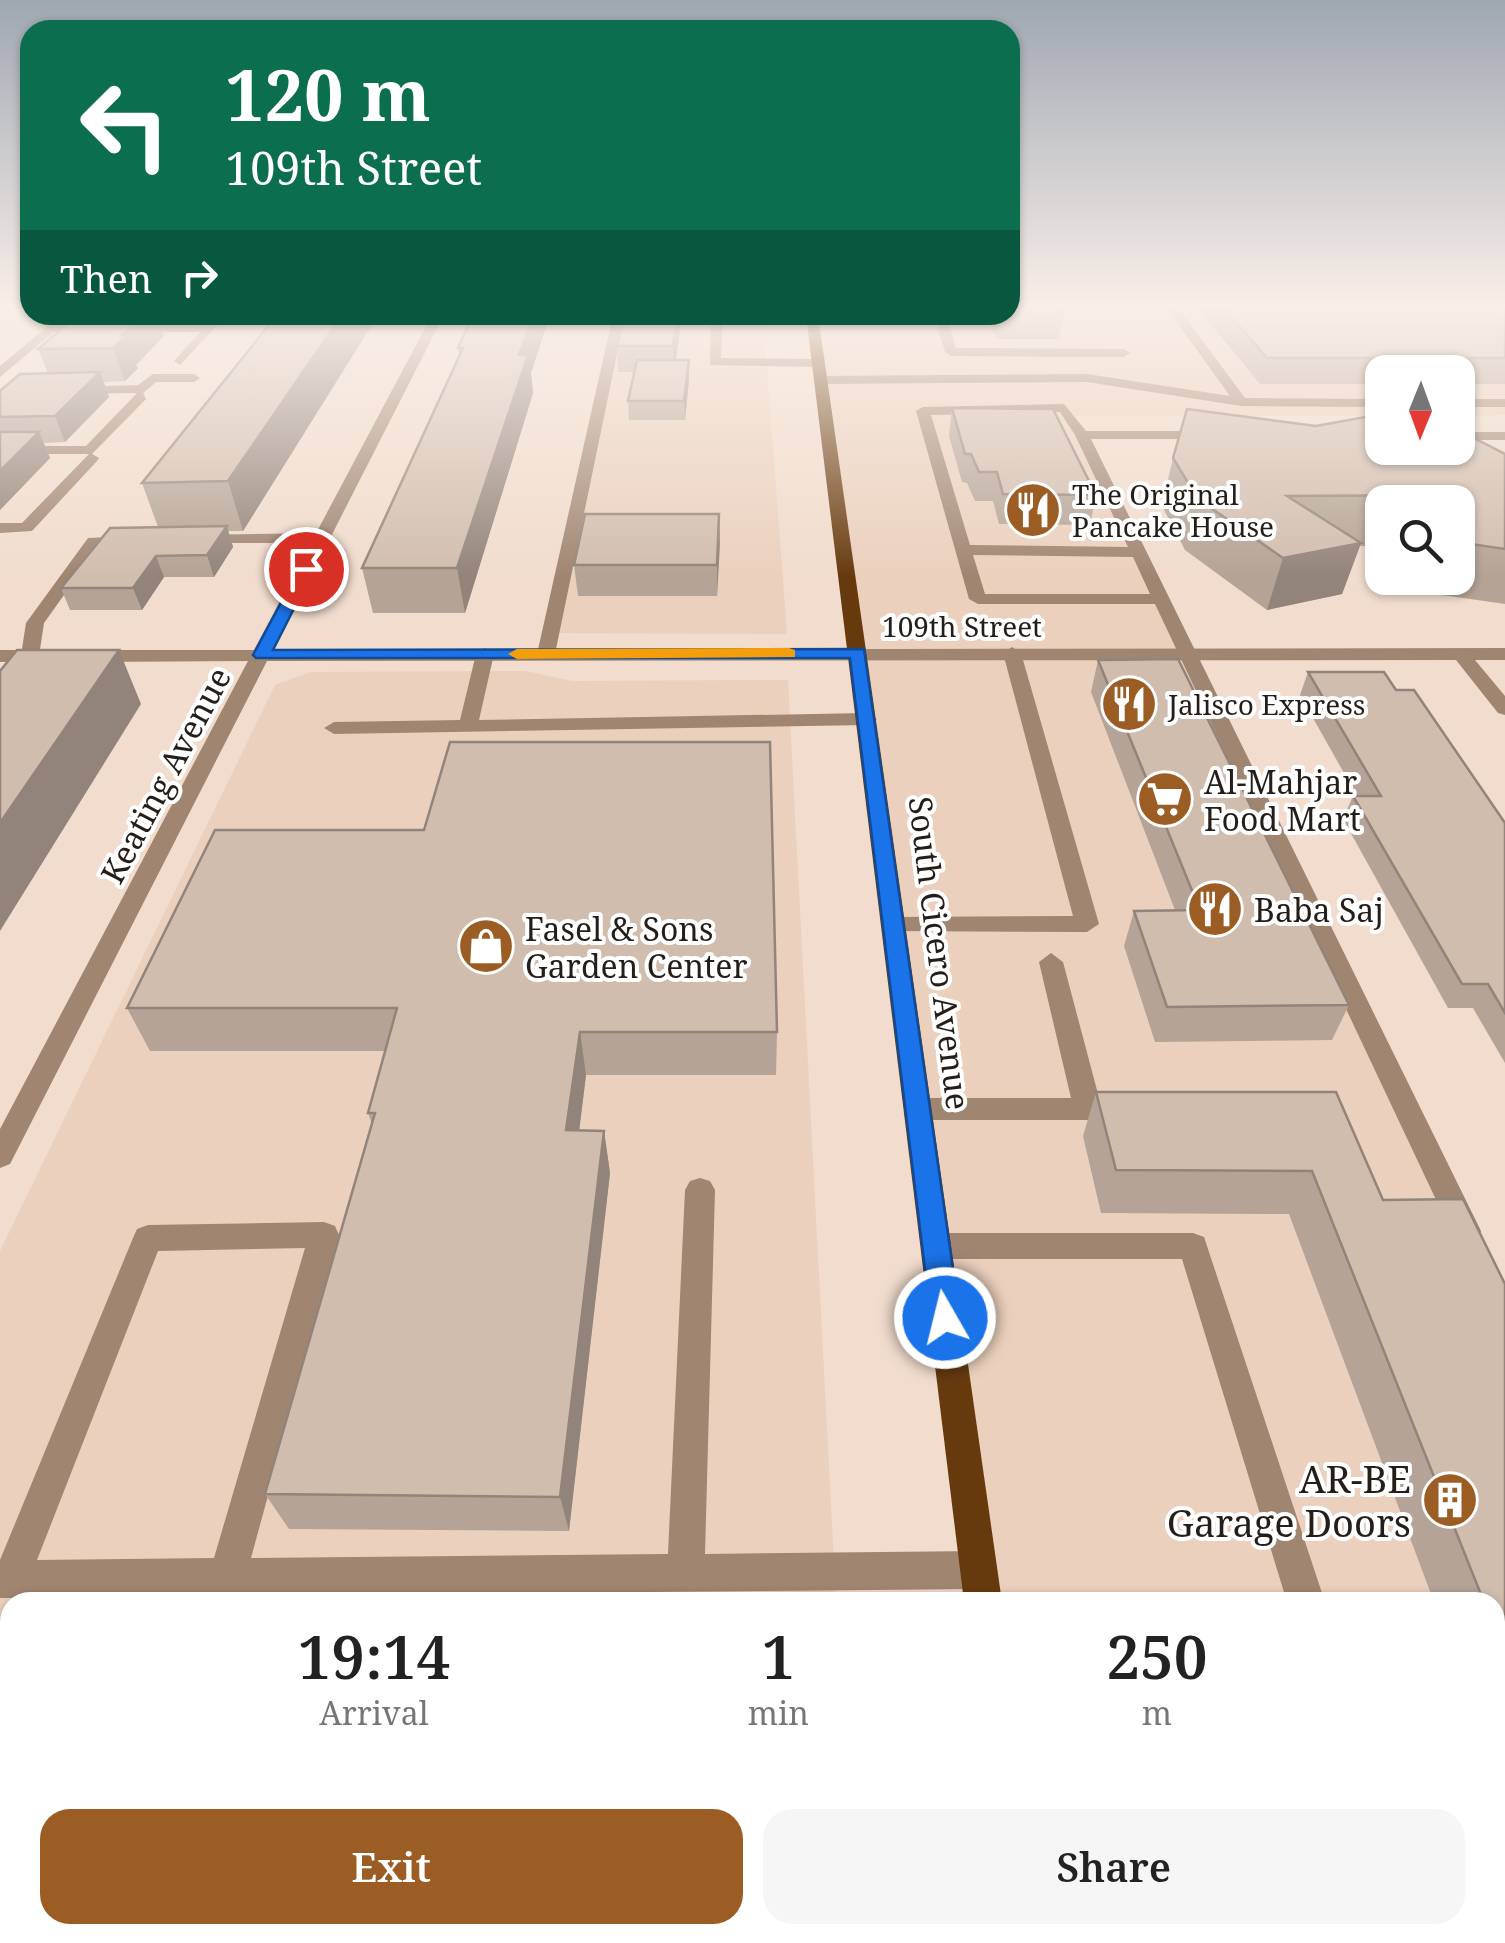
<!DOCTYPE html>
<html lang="en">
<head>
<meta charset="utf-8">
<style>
  :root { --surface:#fff; --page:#f6f6f6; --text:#222; --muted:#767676; --accent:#9c5d24 }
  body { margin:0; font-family:"Noto Serif",serif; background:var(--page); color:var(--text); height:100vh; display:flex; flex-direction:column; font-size:38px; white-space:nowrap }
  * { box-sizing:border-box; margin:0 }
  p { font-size:32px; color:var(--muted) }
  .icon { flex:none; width:55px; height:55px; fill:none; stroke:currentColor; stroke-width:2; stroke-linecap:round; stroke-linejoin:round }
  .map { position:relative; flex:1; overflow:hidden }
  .details { position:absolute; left:0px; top:1592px; width:1505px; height:352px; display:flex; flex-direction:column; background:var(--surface); border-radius:30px 30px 0 0; box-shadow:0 2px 8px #0004 }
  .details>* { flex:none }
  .hud { position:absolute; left:20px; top:20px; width:1000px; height:305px; border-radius:30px; box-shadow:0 2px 8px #0004; background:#0b6e4f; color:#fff; overflow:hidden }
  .needle { width:65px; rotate:181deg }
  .fabs { position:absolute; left:1365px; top:355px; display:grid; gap:20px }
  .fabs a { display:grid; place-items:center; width:110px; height:110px; border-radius:20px; background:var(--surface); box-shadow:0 2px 8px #0004; font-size:50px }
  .pin { position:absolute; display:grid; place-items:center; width:85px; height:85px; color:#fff; margin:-42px; border:5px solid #fff; border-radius:50%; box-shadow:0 2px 10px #0007 }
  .me { position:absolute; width:110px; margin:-55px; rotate:352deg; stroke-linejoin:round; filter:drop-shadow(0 0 8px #0008) }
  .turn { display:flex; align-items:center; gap:35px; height:210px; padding:0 40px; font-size:45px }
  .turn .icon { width:130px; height:130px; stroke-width:2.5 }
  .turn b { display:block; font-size:70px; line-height:85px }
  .then { display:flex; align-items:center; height:95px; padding:0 40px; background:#0003; gap:20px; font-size:38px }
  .eta { display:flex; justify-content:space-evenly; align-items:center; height:170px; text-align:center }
  .eta b { font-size:60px; font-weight:600; line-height:70px }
  .button { display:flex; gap:20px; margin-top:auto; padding:20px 40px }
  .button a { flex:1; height:115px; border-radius:30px; background:var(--accent); color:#fff; font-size:40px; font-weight:600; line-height:115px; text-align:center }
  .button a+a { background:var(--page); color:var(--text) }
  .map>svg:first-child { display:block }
  .built { fill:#ebd0bd }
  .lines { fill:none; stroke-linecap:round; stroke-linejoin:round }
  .lane { fill:#a08571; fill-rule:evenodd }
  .street { fill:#a08571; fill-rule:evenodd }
  .primary { fill:#673a0e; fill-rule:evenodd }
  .wall { fill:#b4a396 }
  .shaded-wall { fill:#92847a }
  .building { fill:#d1bdae; stroke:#92847a; stroke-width:2.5 }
  .route { fill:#1a73e8; stroke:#114b97; stroke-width:2.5 }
  .slow { fill:#f59e0b }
  .labels { text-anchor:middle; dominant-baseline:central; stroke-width:8; stroke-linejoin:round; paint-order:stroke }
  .far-poi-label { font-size:28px; fill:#251e18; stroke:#fff; text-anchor:start }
  .far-street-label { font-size:28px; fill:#251e18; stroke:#fff }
  .street-label { font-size:32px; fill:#251e18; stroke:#fff }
  .poi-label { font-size:32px; fill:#251e18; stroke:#fff; text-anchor:start }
  .near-poi-label { font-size:38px; fill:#251e18; stroke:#fff; text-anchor:end }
</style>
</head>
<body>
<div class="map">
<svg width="1505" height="1943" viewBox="0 0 1505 1943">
  <rect width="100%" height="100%" fill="#f1dccd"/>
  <g class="built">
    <polygon points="1010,305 1505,305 1505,415 1458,416 1458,372 1382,372 1382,416 1071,416 1505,1312 1505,1943 1027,1943 1026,1935 1495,1935 1495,1602 983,1602 812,315 1010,315"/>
    <polygon points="619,315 763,315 787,634 550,633"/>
    <polygon points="525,671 572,681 788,680 836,1602 10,1602 10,1935 853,1935 853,1943 0,1943 0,1251 275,685 310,672"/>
  </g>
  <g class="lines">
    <g class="lane">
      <polygon points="1010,305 1176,305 1245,398 1382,399 1382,407 1241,406 1087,382 821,384 815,380 821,376 1087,374 1230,396 1168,310 1010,311"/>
      <polygon points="215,315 227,315 180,365 174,361 200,332 52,332 46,328 52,324 206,324"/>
      <polygon points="613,315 625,315 555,654 546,660 537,654"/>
      <polygon points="711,315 723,315 721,358 819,359 825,363 819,367 710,365"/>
      <polygon points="934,315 946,315 956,348 1124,349 1130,353 1124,357 951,356 945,352"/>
      <polygon points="153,374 194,374 200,378 194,382 156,382 143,393 146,399 92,454 99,458 97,461 32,531 0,533 0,523 22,523 89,454 0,454 0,446 86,446 137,393 74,394 69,393 69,387 138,385"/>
      <rect x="1458" y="399" width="47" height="8"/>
      <path d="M 1064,404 L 1086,431 L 1212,431 L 1219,435 L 1212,439 L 1091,439 L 1481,1231 L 1477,1240 L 1466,1244 L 1455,1240 L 1155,604 L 978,604 L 969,599 L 916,411 L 923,407 ZM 1060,412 L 1075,435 L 1128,547 L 970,545 L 931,415 ZM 973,555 L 1133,557 L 1150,594 L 985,594 Z"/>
      <rect x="1458" y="432" width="47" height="8"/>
      <polygon points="197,535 322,533 330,538 322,543 191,543 189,540"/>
      <polygon points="88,538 132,536 140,541 132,546 99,546 44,623 39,656 7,698 0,700 0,681 21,655 26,623"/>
      <polygon points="1012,647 1021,653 1099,924 1087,932 885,931 882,925 894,917 1073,916 1003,653"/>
      <polygon points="485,648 494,654 479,720 867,713 877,719 867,725 334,734 324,728 334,722 460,720 476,654"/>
      <polygon points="1051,953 1063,962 1102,1109 1098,1117 1088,1120 918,1120 908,1117 904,1109 908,1101 918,1098 1071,1098 1039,962"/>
      <path d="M 700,1178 L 710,1181 L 715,1190 L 705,1554 L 978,1551 L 991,1557 L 997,1570 L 991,1583 L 978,1589 L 0,1598 L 0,1560 L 133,1238 L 137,1229 L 148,1225 L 324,1222 L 335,1226 L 339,1235 L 251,1558 L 668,1554 L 685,1190 L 690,1181 ZM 305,1248 L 214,1558 L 37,1560 L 158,1251 Z"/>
      <polygon points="936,1233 1193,1233 1204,1237 1325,1602 1287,1602 1182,1259 936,1259 925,1255 921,1246 925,1237"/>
      <rect x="0" y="1761" width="10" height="42"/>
      <polygon points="603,1935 660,1935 657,1943 600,1943"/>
      <polygon points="1391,1935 1435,1935 1438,1943 1394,1943"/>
    </g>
    <g class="street">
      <polygon points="61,315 74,315 0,377 0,366"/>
      <polygon points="432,315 444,315 273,650 1505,648 1505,660 1475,660 1505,696 1505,715 1498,713 1456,660 267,661 10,1164 0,1168 0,1129 248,661 90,662 81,656 90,650 254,650"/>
      <polygon points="0,650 45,650 54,656 45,662 0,662"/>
    </g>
    <g class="primary">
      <polygon points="806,315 818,315 1002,1602 964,1602"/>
      <polygon points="1004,1935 1048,1935 1049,1943 1005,1943"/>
    </g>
  </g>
  <g class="wall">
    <polygon points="1010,305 1063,314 1059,339 997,339 987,315 1010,315"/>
    <polygon points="1195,305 1505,305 1505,384 1458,384 1458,372 1382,372 1382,384 1260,384"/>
    <polygon points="78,315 184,315 179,320 159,320 164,336 136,365 138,368 125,381 104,382 109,397 65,442 44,443 50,458 0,510 0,391 48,373 38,349"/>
    <polygon points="378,315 243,531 228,531 233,547 214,577 164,577 142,610 70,610 61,588 158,527 142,483"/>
    <polygon points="473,315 531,373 533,393 465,613 373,613 362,568 459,356 458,348"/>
    <polygon points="624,315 682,315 676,360 689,379 685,420 629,420 628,401 634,372 618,372 617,346"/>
    <polygon points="952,408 1096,495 1090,525 999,524 993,501 975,501 967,483 962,482 949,436"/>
    <polygon points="1505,454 1505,604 1442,595 1440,578 1458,578 1458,502 1382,502 1382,546 1360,546 1342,594 1267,610 1185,550 1162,506 1173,458"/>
    <polygon points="719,514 717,596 578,596 574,565"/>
    <polygon points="1098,660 1349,1005 1332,1040 1155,1042 1124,946 1134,911 1175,910 1091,692"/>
    <polygon points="1308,672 1396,690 1505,823 1505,1063 1473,1008 1448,1008 1343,819 1353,796 1357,796 1300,695"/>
    <polygon points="215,830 777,1032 776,1075 586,1075 579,1130 604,1131 610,1173 569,1531 289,1529 265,1494 372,1124 368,1113 385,1051 150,1051 127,1008"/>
    <polygon points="1096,1092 1336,1092 1383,1200 1505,1284 1505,1794 1495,1767 1495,1602 1434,1602 1289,1214 1101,1213 1083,1136"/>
  </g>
  <g class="shaded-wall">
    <polygon points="143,315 157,315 164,336 136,365 138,368 125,381 113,348 122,335"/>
    <polygon points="342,315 378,315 243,531 228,481"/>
    <polygon points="534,315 550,315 531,373 533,393 465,613 457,568 519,355"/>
    <polygon points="677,315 682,315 674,372 673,346"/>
    <polygon points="689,360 689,379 685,420 684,401"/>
    <polygon points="100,372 109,397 65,442 55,416"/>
    <polygon points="39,432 50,458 0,510 0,471"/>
    <polygon points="719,514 720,544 717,596 717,565"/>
    <polygon points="227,526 233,547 214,577 207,555"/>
    <polygon points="1361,543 1342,594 1267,610 1283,558"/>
    <polygon points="156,556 164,577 142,610 133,588"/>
    <polygon points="119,650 141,704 0,931 0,823"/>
    <polygon points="580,1032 586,1075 574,1173 566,1130"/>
    <polygon points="604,1131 610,1173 569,1531 560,1497"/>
  </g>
  <g class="building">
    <polygon points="1010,305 1058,305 1063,314 1010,314"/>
    <polygon points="1221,305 1505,305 1505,358 1267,358"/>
    <polygon points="78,315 143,315 122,335 127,335 113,348 38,349"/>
    <polygon points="277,315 342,315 228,481 142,483"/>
    <polygon points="473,315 534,315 519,355 528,355 457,568 362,568 463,348 458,348"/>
    <polygon points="624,315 677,315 673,346 617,346"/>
    <polygon points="637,360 689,360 684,401 628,401"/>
    <polygon points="100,372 55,416 0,417 0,391 20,374"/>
    <polygon points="952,408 1053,409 1096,495 1003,494 997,472 979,472 971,454 965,454"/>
    <polygon points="1187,409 1316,426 1382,414 1382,448 1458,448 1458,430 1505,454 1505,549 1464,543 1459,495 1287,496 1361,543 1283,558 1198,499 1173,458"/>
    <polygon points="0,432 39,432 0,471"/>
    <polygon points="585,514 719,514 717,565 574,565"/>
    <polygon points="227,526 207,555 156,556 133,588 61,588 110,528"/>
    <polygon points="17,650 119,650 0,823 0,671"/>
    <polygon points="1178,659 1349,1005 1167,1007 1134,911 1200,910 1098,660"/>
    <polygon points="1308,672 1384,672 1396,690 1414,690 1505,823 1505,1013 1488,984 1462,984 1353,796 1381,796"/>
    <polygon points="450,742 770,742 777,1032 580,1032 566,1130 604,1131 560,1497 265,1494 375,1113 368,1113 397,1008 127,1008 215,830 424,830"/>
    <polygon points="1096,1092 1336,1092 1383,1200 1463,1199 1505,1284 1505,1654 1495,1629 1495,1602 1484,1602 1312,1171 1116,1170"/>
  </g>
  <linearGradient id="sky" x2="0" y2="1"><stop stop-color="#9fa7b2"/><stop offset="0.53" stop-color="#f9efe8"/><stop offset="1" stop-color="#f9efe8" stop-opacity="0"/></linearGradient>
  <rect width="1505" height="577" fill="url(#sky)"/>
  <polygon class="route" points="306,564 314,569 273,650 864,649 960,1318 956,1328 945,1331 935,1328 931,1318 850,658 256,658 253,655 299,569"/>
  <polygon class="slow" points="789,648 795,650 795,657 517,659 508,654 517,649"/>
  <defs>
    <g id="restaurant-disc" transform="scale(2.875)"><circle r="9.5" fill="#9c5d24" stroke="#fff"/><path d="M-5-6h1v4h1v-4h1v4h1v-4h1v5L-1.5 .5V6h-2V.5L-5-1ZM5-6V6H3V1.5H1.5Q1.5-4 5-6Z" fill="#fff"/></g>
    <g id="supermarket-disc" transform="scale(2.875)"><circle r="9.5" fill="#9c5d24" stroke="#fff"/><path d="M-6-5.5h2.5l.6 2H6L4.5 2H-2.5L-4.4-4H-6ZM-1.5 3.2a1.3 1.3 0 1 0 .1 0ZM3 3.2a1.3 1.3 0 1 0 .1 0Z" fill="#fff"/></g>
    <g id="shop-disc" transform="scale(2.875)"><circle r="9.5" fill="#9c5d24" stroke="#fff"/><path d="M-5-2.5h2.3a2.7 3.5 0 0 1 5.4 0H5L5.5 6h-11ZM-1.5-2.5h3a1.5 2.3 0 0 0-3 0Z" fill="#fff"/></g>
    <g id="building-disc" transform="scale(2.875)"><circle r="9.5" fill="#9c5d24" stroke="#fff"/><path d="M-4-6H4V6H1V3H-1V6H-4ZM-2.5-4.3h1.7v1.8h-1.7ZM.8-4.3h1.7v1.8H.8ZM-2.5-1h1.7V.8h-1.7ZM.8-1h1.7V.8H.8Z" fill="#fff"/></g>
  </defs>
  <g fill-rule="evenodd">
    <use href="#restaurant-disc" x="1033" y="510"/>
    <use href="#restaurant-disc" x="1129" y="704"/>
    <use href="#supermarket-disc" x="1165" y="799"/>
    <use href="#restaurant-disc" x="1215" y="909"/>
    <use href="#shop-disc" x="486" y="946"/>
    <use href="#building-disc" x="1450" y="1500"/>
  </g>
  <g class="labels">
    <g class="far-poi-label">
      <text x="1072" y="494">The Original<tspan x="1072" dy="32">Pancake House</tspan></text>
      <text x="1168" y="704">Jalisco Express</text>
    </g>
    <g class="far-street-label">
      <text x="962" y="626">109th Street</text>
    </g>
    <g class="street-label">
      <text transform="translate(165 775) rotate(-62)">Keating Avenue</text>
      <text transform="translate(940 953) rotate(83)">South Cicero Avenue</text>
    </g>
    <g class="poi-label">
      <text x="1204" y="781">Al-Mahjar<tspan x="1204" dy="37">Food Mart</tspan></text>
      <text x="1254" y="909">Baba Saj</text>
      <text x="525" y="928">Fasel &amp; Sons<tspan x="525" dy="37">Garden Center</tspan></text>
    </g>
    <g class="near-poi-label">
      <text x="1411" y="1478">AR-BE<tspan x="1411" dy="44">Garage Doors</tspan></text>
    </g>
  </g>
</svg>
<div class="fabs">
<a><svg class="needle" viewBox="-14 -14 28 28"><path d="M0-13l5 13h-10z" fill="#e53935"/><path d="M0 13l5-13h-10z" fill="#767676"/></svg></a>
<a><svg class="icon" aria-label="search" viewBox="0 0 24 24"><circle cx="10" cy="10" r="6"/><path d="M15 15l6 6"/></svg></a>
</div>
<div class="pin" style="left:306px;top:569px;background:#d93025"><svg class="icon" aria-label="arrive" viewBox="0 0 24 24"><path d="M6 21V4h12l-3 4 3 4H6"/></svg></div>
<svg class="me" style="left:945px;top:1318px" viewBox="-20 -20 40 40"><circle r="17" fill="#1a73e8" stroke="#fff" stroke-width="3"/><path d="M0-11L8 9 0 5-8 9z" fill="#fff"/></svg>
<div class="hud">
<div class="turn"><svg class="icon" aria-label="left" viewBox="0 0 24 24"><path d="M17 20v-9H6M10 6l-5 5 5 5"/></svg><div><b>120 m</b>109th Street</div></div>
<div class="then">Then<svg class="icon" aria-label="right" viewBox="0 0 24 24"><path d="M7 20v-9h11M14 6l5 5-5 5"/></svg></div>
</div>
<section class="details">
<div class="eta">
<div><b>19:14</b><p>Arrival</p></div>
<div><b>1</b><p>min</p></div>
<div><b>250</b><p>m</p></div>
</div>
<div class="button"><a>Exit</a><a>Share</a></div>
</section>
</div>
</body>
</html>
